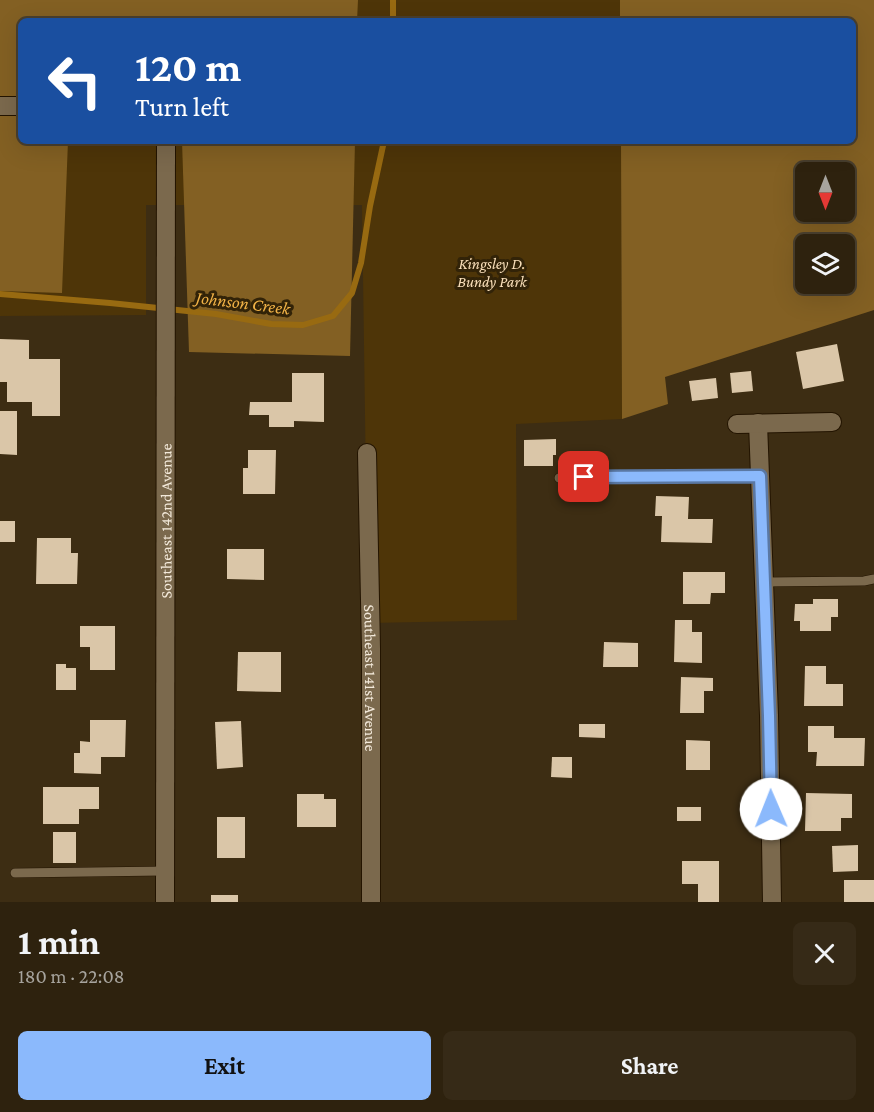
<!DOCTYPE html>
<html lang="en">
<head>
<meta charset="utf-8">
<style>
  :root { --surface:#2e220e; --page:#362a17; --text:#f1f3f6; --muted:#a7a49e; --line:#493f2e; --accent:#8bb9fc }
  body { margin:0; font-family:"Crimson Pro",serif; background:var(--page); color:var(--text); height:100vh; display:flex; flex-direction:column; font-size:22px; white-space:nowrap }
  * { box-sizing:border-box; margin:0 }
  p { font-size:20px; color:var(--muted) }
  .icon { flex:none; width:33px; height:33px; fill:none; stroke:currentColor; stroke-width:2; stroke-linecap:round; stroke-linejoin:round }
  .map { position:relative; height:902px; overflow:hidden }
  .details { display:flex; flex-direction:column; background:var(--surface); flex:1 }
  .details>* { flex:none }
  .banner { position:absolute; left:18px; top:18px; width:838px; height:126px; border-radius:9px; box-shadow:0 6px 24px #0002,0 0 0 2px var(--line); background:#1a4fa0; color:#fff; overflow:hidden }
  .needle { width:39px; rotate:180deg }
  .controls { position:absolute; left:795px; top:162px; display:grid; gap:12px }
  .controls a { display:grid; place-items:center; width:60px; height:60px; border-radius:9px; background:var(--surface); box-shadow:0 6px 24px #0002,0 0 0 2px var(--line); font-size:30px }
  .pin { position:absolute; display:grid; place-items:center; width:51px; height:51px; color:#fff; margin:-26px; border-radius:12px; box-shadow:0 3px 9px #0006 }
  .me { position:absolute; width:66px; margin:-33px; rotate:359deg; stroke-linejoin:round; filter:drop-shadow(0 0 4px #0008) }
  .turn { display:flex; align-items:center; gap:21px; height:126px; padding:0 18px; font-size:27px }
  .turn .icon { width:78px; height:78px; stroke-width:2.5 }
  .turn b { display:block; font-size:42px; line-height:51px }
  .round { display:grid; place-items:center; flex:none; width:63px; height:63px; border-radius:9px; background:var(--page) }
  .overview { display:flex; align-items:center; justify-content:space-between; height:102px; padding:0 18px }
  h1 { font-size:36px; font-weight:700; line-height:45px }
  .action { display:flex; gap:12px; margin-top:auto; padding:12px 18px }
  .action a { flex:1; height:69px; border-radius:9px; background:var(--accent); color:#111; font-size:24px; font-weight:700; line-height:69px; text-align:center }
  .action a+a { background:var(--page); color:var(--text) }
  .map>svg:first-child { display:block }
  .green { fill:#4e3508 }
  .forest { fill:#836023; fill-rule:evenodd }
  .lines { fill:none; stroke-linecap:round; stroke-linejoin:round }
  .stream { stroke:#986a11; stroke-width:6 }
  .building { fill:#dac6a8 }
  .service-casing { stroke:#231400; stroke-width:10 }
  .minor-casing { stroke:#231400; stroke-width:20 }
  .service { stroke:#7b694d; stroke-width:9 }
  .minor { stroke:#7b694d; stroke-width:18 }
  .route-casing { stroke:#5a78a4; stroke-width:15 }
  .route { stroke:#8bb9fc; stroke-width:10 }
  .labels { text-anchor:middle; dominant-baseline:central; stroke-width:6; stroke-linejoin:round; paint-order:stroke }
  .park-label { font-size:16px; font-style:italic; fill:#f8deb9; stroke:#322308 }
  .street-label { font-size:16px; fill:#f3e9da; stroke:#322308 }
  .water-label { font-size:18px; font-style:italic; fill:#f2b347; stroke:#322308 }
</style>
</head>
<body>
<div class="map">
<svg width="874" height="902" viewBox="0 0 874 902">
  <rect width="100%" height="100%" fill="#3d2d13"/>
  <polygon class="green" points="0,0 620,0 620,21 21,21 21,141 621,141 622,419 516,424 517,620 368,623 362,205 146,205 146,315 0,316"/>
  <g class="forest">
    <polygon points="0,0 358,0 357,21 21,21 21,141 68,141 62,293 0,291"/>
    <path d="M 620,0 L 874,0 L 874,310 L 665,377 L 668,404 L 622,419 L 621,141 L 854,141 L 854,21 L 620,21 ZM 844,172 L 844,212 L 806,212 L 806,172 ZM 844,244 L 844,284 L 806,284 L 806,244 Z"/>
    <polygon points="182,141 355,141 350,356 189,352"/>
  </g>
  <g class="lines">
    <g class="stream">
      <polyline points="393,0 393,21"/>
      <polyline points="0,294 110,303 216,314 271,324 303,325 333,316 352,293 361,263 370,206 384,141"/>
    </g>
  </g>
  <g class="building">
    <polygon points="0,339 29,340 29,359 60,359 60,416 32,416 32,402 7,402 7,382 0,382"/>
    <polygon points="837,344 844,381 803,389 796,352"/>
    <polygon points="751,371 753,391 732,393 730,373"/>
    <polygon points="292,373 324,373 324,422 294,421 294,427 269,427 269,415 249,415 250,402 292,402"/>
    <polygon points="716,378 718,398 692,401 689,381"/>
    <polygon points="0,411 17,411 17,455 0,454"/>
    <polygon points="556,439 556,455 553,455 553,466 524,466 524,440"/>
    <polygon points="248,450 276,450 275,494 243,494 243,468 248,468"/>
    <polygon points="656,496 689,497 688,519 713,519 712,543 661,542 662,516 655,516"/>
    <rect x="0" y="521" width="15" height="21"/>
    <polygon points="37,538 71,538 71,553 78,553 77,584 36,584"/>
    <polygon points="227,549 264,549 264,580 227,579"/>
    <polygon points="683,572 725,572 725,593 711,593 710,604 683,604"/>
    <polygon points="813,599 838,599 838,617 831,617 831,631 800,631 800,621 794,621 795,604 813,604"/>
    <polygon points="675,620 692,620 692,632 702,632 702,663 674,662"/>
    <polygon points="80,626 115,626 115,670 90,670 90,647 80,647"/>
    <polygon points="604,642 638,643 638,667 603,667"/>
    <polygon points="238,652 281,652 281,692 237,691"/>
    <polygon points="56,664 66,664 66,668 76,668 76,690 56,690"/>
    <polygon points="805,666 826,666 826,684 843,684 843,706 804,706"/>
    <polygon points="681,677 713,678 713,691 704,691 704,713 680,713"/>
    <polygon points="90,720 126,720 125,757 101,757 101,774 74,773 74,753 80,753 80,741 90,742"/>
    <polygon points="241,721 243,767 217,769 215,722"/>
    <polygon points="579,724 605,724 605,738 579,737"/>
    <polygon points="808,726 834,726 834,738 865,738 864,766 816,766 817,752 808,752"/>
    <polygon points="686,740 710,741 710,770 686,770"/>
    <polygon points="552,757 572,757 572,778 551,777"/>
    <polygon points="43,787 99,787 99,809 79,809 79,824 43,824"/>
    <polygon points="806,793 852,794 852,818 841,818 841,831 805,831"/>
    <polygon points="297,794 324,794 324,799 336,799 336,827 297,827"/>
    <rect x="677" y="807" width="24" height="14"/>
    <rect x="217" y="817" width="28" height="41"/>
    <rect x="53" y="832" width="23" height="31"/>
    <polygon points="858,845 858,871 833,872 832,846"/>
    <polygon points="682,861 719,861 719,902 698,902 698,884 682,884"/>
    <rect x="844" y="880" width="30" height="22"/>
    <rect x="211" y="895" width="27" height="7"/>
  </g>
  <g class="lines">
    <g class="service-casing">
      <g id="service">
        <polyline points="559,478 760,476"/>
        <polyline points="765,582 864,581 874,579"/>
        <polyline points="15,873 165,871"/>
      </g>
    </g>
    <g class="minor-casing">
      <g id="minor">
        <polyline points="0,106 21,106"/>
        <polyline points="758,423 769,715 772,902"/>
        <polyline points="737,424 832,422"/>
        <path id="s1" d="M 367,453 L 371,649 L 371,902"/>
        <path id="s2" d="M 165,902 L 166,141"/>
      </g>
    </g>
    <use href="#service" class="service"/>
    <use href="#minor" class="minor"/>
  </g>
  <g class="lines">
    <g class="route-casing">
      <polyline id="route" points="584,477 760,476 769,716 771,809"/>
    </g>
    <use href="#route" class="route"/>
  </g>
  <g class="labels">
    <g class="park-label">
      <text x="492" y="263">Kingsley D.<tspan x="492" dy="18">Bundy Park</tspan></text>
    </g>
    <g class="street-label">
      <text stroke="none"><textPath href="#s2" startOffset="381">Southeast 142nd Avenue</textPath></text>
      <text stroke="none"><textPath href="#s1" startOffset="225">Southeast 141st Avenue</textPath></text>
    </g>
    <g class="water-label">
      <text transform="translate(243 303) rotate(7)">Johnson Creek</text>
    </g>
  </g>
</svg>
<div class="controls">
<a><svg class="needle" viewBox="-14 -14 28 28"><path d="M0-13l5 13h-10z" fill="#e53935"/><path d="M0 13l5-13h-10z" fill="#a7a49e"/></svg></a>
<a><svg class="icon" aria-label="layers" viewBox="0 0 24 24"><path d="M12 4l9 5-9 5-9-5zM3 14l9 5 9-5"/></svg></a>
</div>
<div class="pin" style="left:584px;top:477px;background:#d93025"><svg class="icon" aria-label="arrive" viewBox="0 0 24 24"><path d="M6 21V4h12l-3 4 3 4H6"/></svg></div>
<svg class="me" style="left:771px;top:809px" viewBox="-20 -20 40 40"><circle r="19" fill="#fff"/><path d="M0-13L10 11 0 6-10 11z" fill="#8bb9fc"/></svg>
<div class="banner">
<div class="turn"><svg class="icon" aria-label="left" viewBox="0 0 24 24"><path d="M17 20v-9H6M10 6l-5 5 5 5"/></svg><div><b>120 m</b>Turn left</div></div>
</div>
</div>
<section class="details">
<div class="overview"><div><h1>1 min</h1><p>180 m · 22:08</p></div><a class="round"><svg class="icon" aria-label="close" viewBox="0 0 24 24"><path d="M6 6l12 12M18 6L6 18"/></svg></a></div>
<div class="action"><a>Exit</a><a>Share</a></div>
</section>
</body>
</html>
